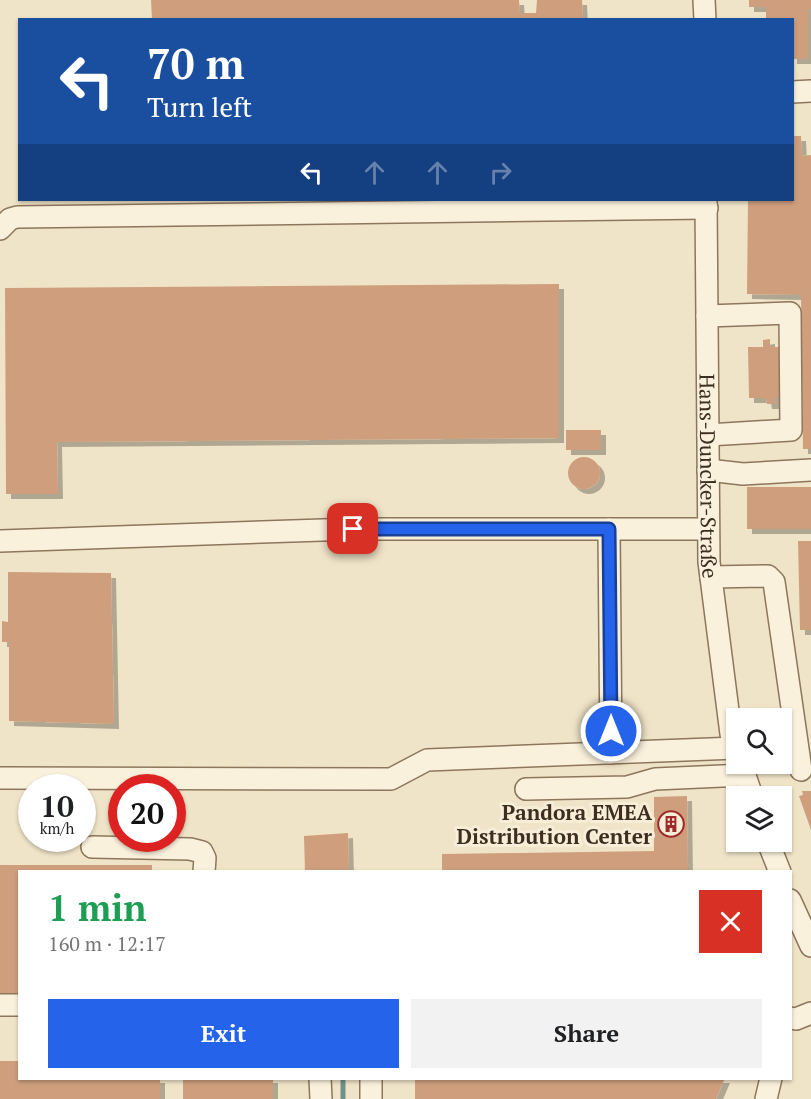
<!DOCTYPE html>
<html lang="en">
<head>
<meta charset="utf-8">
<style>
  :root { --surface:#fff; --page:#f2f2f2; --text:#202124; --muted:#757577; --accent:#2563eb }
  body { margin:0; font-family:"PT Serif",serif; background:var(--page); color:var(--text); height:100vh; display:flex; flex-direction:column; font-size:22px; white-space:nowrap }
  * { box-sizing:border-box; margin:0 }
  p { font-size:20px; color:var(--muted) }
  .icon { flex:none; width:33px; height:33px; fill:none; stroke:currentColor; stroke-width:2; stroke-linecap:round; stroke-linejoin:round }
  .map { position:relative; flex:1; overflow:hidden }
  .details { position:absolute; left:18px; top:870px; width:774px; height:210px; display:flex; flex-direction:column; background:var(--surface); border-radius:0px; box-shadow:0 2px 4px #0004 }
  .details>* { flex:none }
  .top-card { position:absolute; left:18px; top:18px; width:776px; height:183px; border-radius:0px; box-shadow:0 2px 4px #0004; background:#1a4fa0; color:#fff; overflow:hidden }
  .controls { position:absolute; left:726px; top:708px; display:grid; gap:12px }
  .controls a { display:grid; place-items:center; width:66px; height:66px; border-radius:0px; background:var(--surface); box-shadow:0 2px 4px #0004; font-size:30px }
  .speed { position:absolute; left:18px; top:774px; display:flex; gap:12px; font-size:30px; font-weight:700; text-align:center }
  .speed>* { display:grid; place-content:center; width:78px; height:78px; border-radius:50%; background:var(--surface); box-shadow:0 2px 4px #0004; line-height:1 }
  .speed small { font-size:15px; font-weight:400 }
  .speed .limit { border:9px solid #d22; background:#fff; color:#111 }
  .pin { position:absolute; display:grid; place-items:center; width:51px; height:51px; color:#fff; margin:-26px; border-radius:12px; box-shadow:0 3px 9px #0006 }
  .me { position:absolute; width:66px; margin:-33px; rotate:0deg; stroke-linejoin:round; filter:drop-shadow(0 0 4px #0008) }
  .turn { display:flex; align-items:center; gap:21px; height:126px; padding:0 30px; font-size:27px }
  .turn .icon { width:78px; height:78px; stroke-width:2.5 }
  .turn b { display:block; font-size:42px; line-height:51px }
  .lanes { display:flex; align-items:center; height:57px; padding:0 30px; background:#0003; justify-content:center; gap:30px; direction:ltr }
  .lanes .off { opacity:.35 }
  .round { display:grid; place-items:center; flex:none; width:63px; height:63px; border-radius:0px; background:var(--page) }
  .summary { display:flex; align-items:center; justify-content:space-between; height:102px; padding:0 30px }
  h1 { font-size:36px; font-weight:700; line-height:45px; color:#1e9e55 }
  .action { display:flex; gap:12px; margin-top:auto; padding:12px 30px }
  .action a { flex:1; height:69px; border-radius:0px; background:var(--accent); color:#fff; font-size:24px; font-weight:700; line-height:69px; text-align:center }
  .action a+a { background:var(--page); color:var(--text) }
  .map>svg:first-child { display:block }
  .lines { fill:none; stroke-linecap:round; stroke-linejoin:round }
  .stream { stroke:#6f938a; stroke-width:5 }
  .building { fill:#cf9f7d; filter:url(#shadow) }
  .minor-casing { stroke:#8d765c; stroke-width:24 }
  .minor { stroke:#faf1dc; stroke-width:21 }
  .route-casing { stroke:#184099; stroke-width:15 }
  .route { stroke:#2563eb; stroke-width:10 }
  .labels { text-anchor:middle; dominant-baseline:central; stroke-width:6; stroke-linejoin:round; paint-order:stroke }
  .street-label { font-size:21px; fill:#3d2e20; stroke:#f7eed8 }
  .poi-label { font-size:21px; font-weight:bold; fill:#3d2e20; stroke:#f7eed8; text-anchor:end }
</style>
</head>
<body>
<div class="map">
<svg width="811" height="1099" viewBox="0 0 811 1099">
  <defs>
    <filter id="shadow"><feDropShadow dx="5" dy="5" stdDeviation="0" flood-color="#0004"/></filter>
  </defs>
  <rect width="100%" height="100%" fill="#f0e4c8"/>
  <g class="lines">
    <polyline class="stream" points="343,1078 343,1099"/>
  </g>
  <g class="building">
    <polygon points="151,0 519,0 520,13 536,13 537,0 582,0 583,20 152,20"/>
    <polygon points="749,0 811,0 811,9 808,9 808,59 792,59 792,20 766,20 766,7 749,7"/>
    <polygon points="792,136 801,136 802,156 811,155 811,449 803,449 801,295 747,294 748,200 792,200"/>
    <polygon points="559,284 559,438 57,442 58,494 6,494 5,288"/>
    <polygon points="770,339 770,347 785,347 785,397 776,397 776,404 767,404 766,398 749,398 748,347 763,347 763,340"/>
    <rect x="566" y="430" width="35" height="20"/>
    <circle cx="584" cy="473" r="16"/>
    <rect x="747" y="487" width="64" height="42"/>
    <polygon points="798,541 811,541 811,630 800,630"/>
    <polygon points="8,572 111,573 114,724 9,721 9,642 2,642 2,621 8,622"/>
    <polygon points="802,791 811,791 811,830 799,796 803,795"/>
    <polygon points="687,796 688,872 442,872 442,854 654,851 654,797"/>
    <polygon points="348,833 349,872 305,872 304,836"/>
    <polygon points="0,865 152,865 152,872 20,872 20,997 0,997"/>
    <polygon points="0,1061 20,1061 20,1078 160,1078 160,1099 0,1099"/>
    <rect x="183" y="1078" width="90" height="21"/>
    <polygon points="415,1078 725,1078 716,1099 415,1099"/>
  </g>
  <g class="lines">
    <g class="minor-casing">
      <g id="minor">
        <polyline points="704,0 705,20"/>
        <polyline points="792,92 811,91"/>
        <path id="s1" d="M 706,200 L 709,562 L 731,734 L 736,749"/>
        <polyline points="0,229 10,219 17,217 707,208"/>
        <polyline points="707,316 790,313 791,430 708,435"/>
        <polyline points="708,470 743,474 811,470"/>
        <polyline points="609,529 611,753"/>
        <polyline points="0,541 353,529 708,529"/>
        <polyline points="711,577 768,576 774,582 801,770"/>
        <polyline points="741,764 752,796"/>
        <polyline points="0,778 391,779 427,760 736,748"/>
        <polyline points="526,789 627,787 655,779 745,775"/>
        <polyline points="768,842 780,872"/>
        <polyline points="92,847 190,849 202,852 205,858 204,872"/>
        <polyline points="790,900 811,946"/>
        <polyline points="0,1005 20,1005"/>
        <polyline points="790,1018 796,1019 811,1013"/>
        <polyline points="320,1078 321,1099"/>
        <polyline points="371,1078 371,1099"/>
        <polyline points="766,1099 771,1078"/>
      </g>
    </g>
    <use href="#minor" class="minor"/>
  </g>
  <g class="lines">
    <g class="route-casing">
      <polyline id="route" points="353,529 609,529 611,731"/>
    </g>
    <use href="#route" class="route"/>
  </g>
  <defs>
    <g id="building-ring" transform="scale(1.35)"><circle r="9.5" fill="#f7eed8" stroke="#9e2a2b" stroke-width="1.5"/><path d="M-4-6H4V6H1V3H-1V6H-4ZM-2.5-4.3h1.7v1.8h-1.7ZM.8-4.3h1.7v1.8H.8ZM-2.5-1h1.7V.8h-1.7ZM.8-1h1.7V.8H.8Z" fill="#9e2a2b"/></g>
  </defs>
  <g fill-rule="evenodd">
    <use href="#building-ring" x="671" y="824"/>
  </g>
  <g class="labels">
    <g class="street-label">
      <text stroke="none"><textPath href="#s1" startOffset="276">Hans-Duncker-Straße</textPath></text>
    </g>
    <g class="poi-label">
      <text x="652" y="812">Pandora EMEA<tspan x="652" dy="24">Distribution Center</tspan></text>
    </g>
  </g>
</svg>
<div class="controls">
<a><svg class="icon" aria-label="search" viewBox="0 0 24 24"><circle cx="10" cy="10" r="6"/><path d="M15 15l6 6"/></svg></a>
<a><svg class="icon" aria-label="layers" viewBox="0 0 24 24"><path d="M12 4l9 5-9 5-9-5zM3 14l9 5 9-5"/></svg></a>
</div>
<div class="speed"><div>10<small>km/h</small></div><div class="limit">20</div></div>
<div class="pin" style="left:353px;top:529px;background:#d93025"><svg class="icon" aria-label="arrive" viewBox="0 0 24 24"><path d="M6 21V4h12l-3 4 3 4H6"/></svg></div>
<svg class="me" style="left:611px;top:731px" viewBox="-20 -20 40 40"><circle r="17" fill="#2563eb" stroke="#fff" stroke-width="3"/><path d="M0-11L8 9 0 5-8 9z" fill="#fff"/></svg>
<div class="top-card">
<div class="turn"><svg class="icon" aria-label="left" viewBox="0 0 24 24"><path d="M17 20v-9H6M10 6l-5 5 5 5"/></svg><div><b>70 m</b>Turn left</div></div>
<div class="lanes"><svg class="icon" aria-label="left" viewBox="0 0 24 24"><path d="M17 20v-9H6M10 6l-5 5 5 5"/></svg><svg class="icon off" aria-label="ahead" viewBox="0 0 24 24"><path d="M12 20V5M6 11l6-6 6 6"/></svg><svg class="icon off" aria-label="ahead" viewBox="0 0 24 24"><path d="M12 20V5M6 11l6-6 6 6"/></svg><svg class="icon off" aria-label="right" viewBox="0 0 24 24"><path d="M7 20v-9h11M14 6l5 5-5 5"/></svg></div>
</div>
<section class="details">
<div class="summary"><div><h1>1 min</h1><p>160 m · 12:17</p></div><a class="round" style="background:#d93025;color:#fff"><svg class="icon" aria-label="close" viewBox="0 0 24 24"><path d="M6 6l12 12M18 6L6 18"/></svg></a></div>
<div class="action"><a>Exit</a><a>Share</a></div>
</section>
</div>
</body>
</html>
